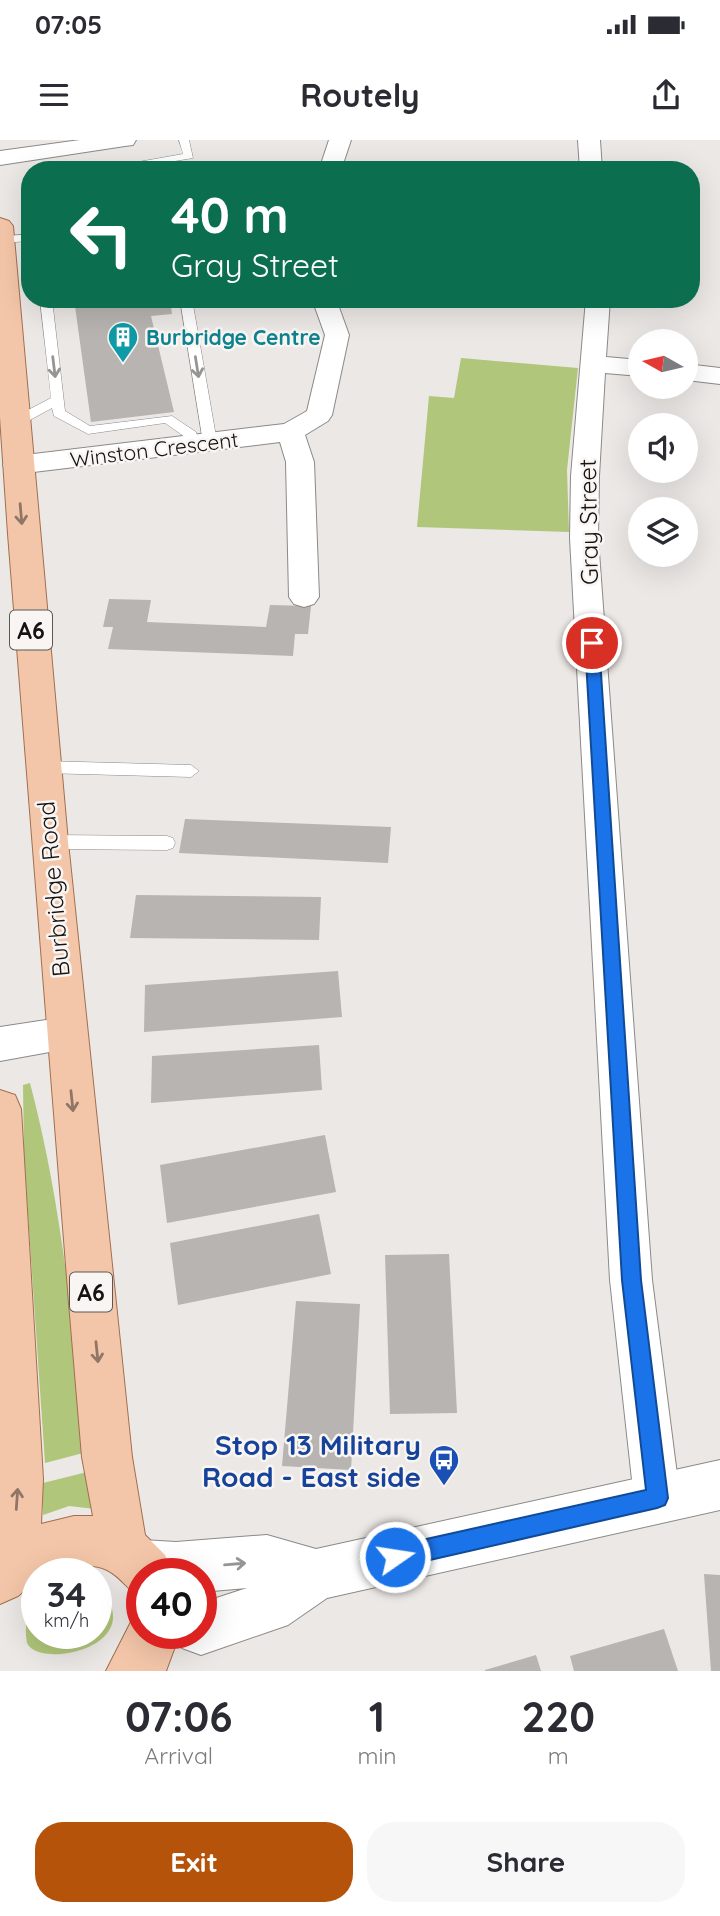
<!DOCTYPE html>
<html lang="en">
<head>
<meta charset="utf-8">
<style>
  :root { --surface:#fff; --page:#f7f7f7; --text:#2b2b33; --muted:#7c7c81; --accent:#b45309 }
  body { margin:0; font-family:Quicksand,sans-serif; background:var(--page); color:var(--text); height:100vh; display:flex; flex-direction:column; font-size:26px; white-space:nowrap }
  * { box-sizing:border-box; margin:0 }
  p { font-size:23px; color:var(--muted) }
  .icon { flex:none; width:38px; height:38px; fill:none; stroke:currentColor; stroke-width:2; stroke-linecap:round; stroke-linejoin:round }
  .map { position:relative; height:1531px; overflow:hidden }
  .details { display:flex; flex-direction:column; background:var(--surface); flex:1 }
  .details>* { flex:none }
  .hud { position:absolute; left:21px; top:21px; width:679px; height:147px; border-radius:28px; box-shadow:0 7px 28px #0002; background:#0b6e4f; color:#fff; overflow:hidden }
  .needle { width:46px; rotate:278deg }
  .buttons { position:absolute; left:628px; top:189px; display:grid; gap:14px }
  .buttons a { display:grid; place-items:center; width:70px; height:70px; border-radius:50%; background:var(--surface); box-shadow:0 7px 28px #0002; font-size:35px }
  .speed { position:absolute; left:21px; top:1418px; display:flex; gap:14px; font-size:35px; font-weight:700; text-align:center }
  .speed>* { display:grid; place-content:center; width:91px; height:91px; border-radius:50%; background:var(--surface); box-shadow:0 7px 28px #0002; line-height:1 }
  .speed small { font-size:18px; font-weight:400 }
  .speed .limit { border:10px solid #d22; background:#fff; color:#111 }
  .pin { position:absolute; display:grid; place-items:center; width:60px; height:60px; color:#fff; margin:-30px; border:4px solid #fff; border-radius:50%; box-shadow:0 2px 7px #0007 }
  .me { position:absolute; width:77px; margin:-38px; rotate:77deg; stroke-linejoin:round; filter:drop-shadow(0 0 5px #0008) }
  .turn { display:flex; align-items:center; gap:24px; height:147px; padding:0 35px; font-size:32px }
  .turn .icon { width:91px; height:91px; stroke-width:2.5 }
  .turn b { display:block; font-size:49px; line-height:60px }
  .eta { display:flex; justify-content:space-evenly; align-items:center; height:119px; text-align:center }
  .eta b { font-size:42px; font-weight:800; line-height:49px }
  .action { display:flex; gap:14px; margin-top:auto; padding:14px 35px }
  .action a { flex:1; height:80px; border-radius:28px; background:var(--accent); color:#fff; font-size:28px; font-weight:800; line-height:80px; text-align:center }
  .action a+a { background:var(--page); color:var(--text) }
  .status { display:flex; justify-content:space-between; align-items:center; height:49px; padding:0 35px; background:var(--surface); direction:ltr }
  .status svg { height:19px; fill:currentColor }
  header { display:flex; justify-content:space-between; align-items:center; height:91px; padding:0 35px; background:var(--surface); font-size:32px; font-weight:800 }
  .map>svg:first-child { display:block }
  .green { fill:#b0c67a }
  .building { fill:#b7b4b1 }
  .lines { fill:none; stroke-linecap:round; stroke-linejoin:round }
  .service-casing { stroke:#8c8987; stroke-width:1 }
  .minor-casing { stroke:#8c8987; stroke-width:2 }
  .tertiary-casing { stroke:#8c8987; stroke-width:2 }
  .primary-casing { stroke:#a16f4f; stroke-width:2 }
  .service { fill:#fff; fill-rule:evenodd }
  .minor { fill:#fff; fill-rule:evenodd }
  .tertiary { fill:#fff; fill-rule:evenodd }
  .primary { fill:#f4c6a9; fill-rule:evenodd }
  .oneway { stroke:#969595 }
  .oneway2 { stroke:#907666 }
  .route { fill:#1a73e8; stroke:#114b97; stroke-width:2 }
  .labels { text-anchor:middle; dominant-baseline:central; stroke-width:5; stroke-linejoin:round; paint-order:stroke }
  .far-culture-label { font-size:21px; font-weight:bold; fill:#0d838f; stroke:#f9f5f3; text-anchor:start }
  .far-street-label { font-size:21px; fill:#151413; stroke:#f9f5f3 }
  .shield { fill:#f9f5f3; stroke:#595856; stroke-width:2 }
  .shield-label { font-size:23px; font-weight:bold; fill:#151413 }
  .street-label { font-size:24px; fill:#151413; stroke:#f9f5f3 }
  .near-transit-label { font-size:28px; font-weight:bold; fill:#164399; stroke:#f9f5f3; text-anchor:end }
</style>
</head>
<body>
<div class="status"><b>07:05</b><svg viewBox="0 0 49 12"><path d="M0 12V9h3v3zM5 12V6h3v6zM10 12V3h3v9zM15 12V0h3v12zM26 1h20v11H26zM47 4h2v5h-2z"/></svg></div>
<header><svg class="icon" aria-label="menu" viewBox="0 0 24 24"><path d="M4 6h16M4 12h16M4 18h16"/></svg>Routely<svg class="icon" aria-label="share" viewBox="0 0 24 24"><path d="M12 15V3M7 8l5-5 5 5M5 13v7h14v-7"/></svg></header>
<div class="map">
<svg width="720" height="1531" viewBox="0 0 720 1531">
  <rect width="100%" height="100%" fill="#ece8e6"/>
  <g class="green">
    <polygon points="461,218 578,228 567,330 569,392 417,387 429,256 454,258"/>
    <path d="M 30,943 C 62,1064 73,1188 87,1312 L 45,1323 L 24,1016 L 23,945 Z"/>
    <polygon points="91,1331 95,1369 69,1366 43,1375 43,1343"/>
    <path d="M 96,1444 C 156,1505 40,1531 27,1503 C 24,1486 27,1471 37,1457 L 37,1493 L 96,1493 Z"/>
  </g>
  <g class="building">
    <polygon points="74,159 170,159 172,174 151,176 174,272 91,282"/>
    <polygon points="109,459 151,460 147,482 266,487 270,465 311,466 308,494 295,494 293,516 108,509 113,487 103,487"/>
    <polygon points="185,679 391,687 388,723 179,713"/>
    <polygon points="136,755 321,757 319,800 130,798"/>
    <polygon points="338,831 342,877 144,892 145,845"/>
    <polygon points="319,905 322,950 151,963 152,916"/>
    <polygon points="325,995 336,1052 167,1083 160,1025"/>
    <polygon points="319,1074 331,1134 178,1165 170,1103"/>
    <polygon points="449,1114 457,1273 390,1274 385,1115"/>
    <polygon points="296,1161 360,1164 351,1330 282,1326"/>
    <polygon points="704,1434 720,1435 720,1531 711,1531"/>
    <polygon points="664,1489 678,1531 574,1531 570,1516"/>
    <polygon points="536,1515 541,1531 485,1531 485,1530"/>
  </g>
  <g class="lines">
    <g class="service-casing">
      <g id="service">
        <polygon points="179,0 189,0 193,18 121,30 93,30 183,14"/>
        <polygon points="30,94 30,101 0,103 0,97"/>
        <polygon points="40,159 52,159 65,271 90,286 172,276 196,292 200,304 198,307 188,307 185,297 165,283 88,294 54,276 52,268 19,286 9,286 9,280 51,258"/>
        <polygon points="180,159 192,159 217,302 210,306 203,302"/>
        <polygon points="43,621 191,625 199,631 191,637 43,633 35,627"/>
        <polygon points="49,695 167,696 173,698 175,703 173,708 167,710 49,709 43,707 41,702 43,697"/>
      </g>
    </g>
    <g class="minor-casing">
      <g id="minor">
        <polygon points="80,0 136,0 133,5 125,6 0,25 0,11"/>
        <polygon points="329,0 351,0 341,30 319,30"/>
        <polygon points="578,0 600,0 602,30 580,30"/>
        <polygon points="312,159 336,159 349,195 332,275 328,281 305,295 314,322 319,457 314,464 304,467 294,464 289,457 286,322 280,302 17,334 7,331 3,325 7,319 17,316 284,284 307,271 325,195"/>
        <polygon points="586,159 610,159 606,217 640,220 640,236 605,233 599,336 598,398 652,1140 680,1358 673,1374 657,1381 641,1374 634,1358 610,1140 570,398 571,336"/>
        <polygon points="686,224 720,228 720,244 686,240"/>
        <polygon points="66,877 79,881 85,893 79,905 66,909 0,921 0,887"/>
      </g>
    </g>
    <g class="tertiary-casing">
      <polygon id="tertiary" points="720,1320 720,1370 327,1458 288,1485 201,1515 182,1508 176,1493 201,1493 201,1463 247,1448 201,1452 201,1433 142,1433 142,1451 125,1444 117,1426 125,1408 143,1400 176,1402 267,1395 316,1409"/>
    </g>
    <g class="primary-casing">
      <g id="primary">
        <path d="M 0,78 L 9,81 L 13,86 L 68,702 L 132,1317 L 145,1395 L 165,1415 L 173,1433 L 142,1433 L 142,1457 C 126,1450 122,1437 107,1430 C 84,1419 60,1433 37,1433 L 37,1440 L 18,1456 L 0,1464 L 0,950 L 15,955 L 21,969 L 43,1339 L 41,1384 L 74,1376 L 93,1376 L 82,1317 L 69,1163 L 8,394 L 0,277 Z"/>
        <polygon points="142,1472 142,1493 180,1493 166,1531 106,1531 135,1474"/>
      </g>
    </g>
    <use href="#service" class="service"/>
    <use href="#minor" class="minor"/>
    <use href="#tertiary" class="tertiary"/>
    <use href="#primary" class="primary"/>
  </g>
  <defs><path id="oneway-shaft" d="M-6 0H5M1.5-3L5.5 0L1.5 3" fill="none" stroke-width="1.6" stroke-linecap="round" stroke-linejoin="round" transform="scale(1.75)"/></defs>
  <g class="oneway">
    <use href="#oneway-shaft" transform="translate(54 227) rotate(83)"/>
    <use href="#oneway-shaft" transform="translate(197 227) rotate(81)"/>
    <use href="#oneway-shaft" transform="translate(235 1424) rotate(-5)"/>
  </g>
  <g class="oneway2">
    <use href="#oneway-shaft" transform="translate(21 374) rotate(85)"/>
    <use href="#oneway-shaft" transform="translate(72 961) rotate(84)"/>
    <use href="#oneway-shaft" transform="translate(97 1212) rotate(84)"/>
    <use href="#oneway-shaft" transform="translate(17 1359) rotate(-86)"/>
  </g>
  <polygon class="route" points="592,498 599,503 641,1140 668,1358 665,1365 657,1368 395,1428 387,1424 384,1417 387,1409 395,1406 646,1350 622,1140 585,503"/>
  <defs>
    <g id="building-pin" transform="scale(1.575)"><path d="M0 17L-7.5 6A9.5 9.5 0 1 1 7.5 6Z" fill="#0f9aa8" stroke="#f9f5f3"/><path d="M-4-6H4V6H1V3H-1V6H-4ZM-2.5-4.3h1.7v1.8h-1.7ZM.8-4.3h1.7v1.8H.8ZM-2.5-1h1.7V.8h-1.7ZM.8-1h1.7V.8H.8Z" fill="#fff"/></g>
    <g id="bus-pin" transform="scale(1.575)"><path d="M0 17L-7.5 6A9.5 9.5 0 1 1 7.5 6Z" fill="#1a4fb4" stroke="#f9f5f3"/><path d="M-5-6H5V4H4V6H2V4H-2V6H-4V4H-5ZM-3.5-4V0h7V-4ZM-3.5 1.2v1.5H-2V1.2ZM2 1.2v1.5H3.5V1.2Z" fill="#fff"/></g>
  </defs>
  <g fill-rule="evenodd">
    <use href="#building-pin" x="123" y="197"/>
    <use href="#bus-pin" x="444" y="1320"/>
  </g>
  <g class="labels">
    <g class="far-culture-label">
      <text x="146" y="197">Burbridge Centre</text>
    </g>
    <g class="far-street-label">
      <text transform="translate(154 309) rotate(-7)">Winston Crescent</text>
    </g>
    <g class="shield">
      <rect x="10" y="470.5" width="42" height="39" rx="5"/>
      <rect x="70" y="1132.5" width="42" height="39" rx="5"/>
    </g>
    <g class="shield-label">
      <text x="31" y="490">A6</text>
      <text x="91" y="1152">A6</text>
    </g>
    <g class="street-label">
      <text transform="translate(588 382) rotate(-91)">Gray Street</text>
      <text transform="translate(53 749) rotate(-95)">Burbridge Road</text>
    </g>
    <g class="near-transit-label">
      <text x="421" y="1304">Stop 13 Military<tspan x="421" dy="32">Road - East side</tspan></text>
    </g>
  </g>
</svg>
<div class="buttons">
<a><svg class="needle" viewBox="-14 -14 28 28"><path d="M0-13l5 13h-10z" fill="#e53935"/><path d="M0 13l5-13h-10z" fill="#7c7c81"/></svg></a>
<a><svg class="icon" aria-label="sound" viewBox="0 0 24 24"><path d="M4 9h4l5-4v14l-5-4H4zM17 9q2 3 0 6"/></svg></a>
<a><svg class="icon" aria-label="layers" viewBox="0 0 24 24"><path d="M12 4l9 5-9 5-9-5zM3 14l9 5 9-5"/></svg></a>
</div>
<div class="speed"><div>34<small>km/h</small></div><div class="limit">40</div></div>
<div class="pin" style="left:592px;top:503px;background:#d93025"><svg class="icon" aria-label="arrive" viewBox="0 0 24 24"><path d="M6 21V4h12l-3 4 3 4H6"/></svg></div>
<svg class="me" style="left:395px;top:1417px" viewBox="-20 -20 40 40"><circle r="17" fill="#1a73e8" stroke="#fff" stroke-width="3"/><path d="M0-11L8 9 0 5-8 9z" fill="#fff"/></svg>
<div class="hud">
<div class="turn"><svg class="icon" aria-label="left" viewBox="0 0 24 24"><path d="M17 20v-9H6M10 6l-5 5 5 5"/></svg><div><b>40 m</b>Gray Street</div></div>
</div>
</div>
<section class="details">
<div class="eta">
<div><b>07:06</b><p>Arrival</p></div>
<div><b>1</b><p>min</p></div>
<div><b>220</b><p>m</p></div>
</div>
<div class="action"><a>Exit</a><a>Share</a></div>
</section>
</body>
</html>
